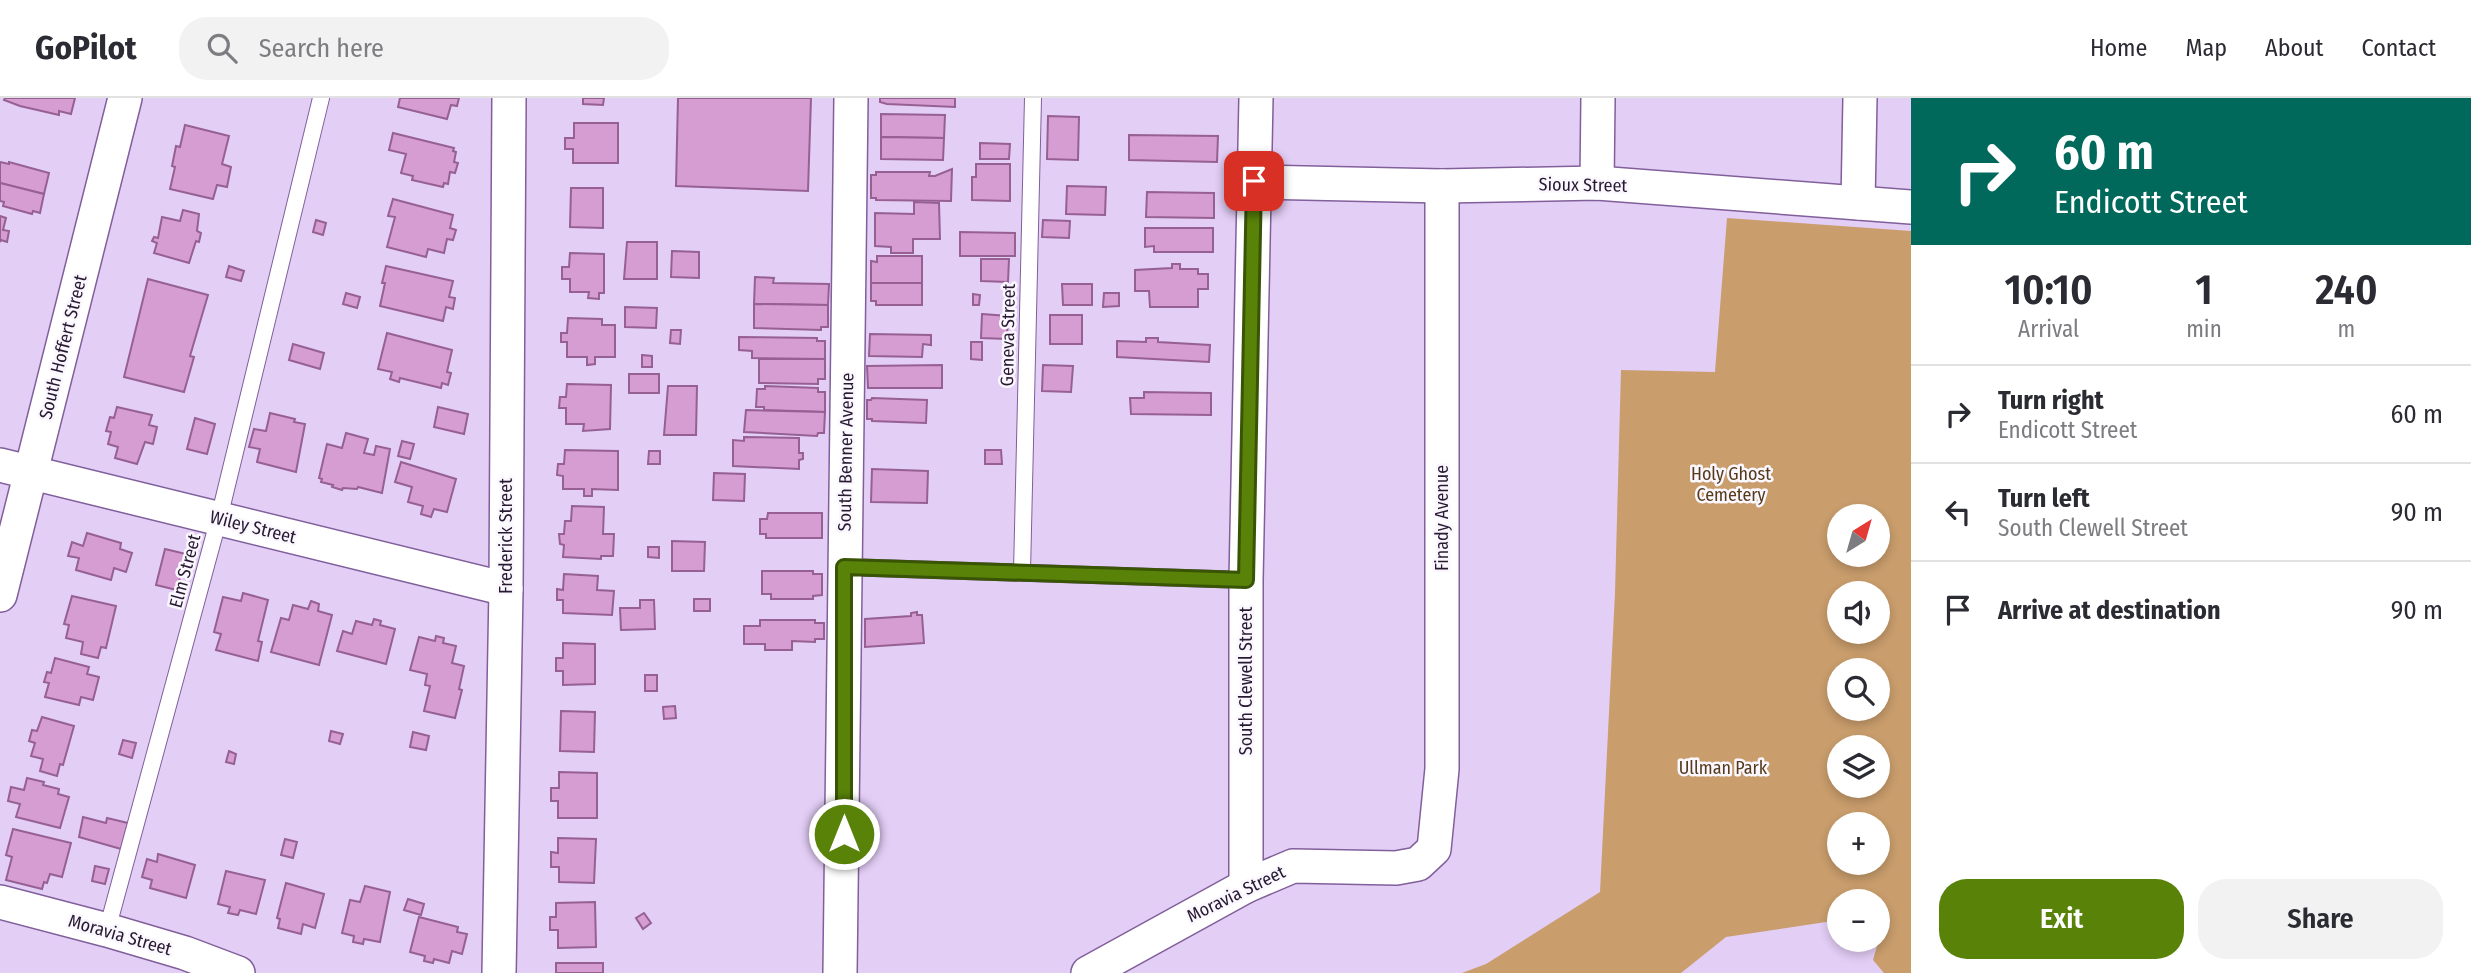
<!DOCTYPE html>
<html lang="en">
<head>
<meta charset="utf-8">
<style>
  :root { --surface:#fff; --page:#f2f2f3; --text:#2b2b33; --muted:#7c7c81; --line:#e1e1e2; --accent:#588208 }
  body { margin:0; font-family:"Fira Sans Condensed",sans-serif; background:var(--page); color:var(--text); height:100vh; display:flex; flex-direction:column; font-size:26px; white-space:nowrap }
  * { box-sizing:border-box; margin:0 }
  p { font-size:23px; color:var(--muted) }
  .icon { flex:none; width:38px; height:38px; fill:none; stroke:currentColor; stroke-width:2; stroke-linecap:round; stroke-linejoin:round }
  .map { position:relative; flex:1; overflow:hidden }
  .panel { display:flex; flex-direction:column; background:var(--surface); width:560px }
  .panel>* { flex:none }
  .top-card { background:#00695c; color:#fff; overflow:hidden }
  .needle { width:46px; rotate:37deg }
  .fabs { position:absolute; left:1827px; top:406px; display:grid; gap:14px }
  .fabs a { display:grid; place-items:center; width:63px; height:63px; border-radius:50%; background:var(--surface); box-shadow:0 4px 10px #0003; font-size:35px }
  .pin { position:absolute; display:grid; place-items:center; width:60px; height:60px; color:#fff; margin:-30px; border-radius:14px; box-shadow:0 4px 10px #0006 }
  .me { position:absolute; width:77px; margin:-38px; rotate:0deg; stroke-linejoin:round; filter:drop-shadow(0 0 5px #0008) }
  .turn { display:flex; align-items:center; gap:24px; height:147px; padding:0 28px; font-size:32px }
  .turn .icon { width:91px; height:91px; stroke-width:2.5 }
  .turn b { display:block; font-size:49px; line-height:60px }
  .eta { display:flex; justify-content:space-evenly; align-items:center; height:119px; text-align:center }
  .eta b { font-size:42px; font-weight:600; line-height:49px }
  .action { display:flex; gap:14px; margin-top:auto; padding:14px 28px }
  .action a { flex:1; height:80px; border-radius:28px; background:var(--accent); color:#fff; font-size:28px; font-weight:600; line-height:80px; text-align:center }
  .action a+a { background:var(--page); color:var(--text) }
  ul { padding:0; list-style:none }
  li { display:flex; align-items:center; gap:21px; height:98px; padding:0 28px; border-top:2px solid var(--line) }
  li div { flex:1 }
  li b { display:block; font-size:26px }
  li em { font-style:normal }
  header { display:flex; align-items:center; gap:42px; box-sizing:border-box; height:98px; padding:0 35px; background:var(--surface); border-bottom:2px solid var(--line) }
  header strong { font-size:33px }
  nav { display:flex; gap:38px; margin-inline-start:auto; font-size:24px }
  .search { width:490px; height:63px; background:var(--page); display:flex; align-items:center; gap:18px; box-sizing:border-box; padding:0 24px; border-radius:28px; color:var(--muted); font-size:26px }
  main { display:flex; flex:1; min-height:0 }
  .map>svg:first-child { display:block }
  .green { fill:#c99d6c; fill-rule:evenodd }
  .building { fill:#d69dd2; stroke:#966092; stroke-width:2 }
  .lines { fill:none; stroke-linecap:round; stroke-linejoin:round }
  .service-casing { stroke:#815f9b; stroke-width:18 }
  .minor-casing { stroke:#815f9b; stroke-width:36 }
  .service { stroke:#fff; stroke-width:16 }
  .minor { stroke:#fff; stroke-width:33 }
  .route-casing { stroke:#395405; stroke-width:18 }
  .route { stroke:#588208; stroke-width:12 }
  .labels { text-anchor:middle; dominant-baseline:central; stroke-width:5; stroke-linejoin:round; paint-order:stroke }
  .street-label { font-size:18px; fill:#271931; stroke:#fbf7fe }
  .park-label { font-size:18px; fill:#563b1b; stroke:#fbf7fe }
</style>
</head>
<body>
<header>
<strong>GoPilot</strong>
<div class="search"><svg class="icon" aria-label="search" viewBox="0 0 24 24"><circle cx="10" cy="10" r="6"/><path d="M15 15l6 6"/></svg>Search here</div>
<nav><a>Home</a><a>Map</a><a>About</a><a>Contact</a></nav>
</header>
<main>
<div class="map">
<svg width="1911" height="875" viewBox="0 0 1911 875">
  <rect width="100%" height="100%" fill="#e3cef6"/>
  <path class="green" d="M 1727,120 L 1911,133 L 1911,875 L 1884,875 L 1873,862 L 1885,820 L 1878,820 L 1878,803 L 1839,803 L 1839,822 L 1726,839 L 1681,875 L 1462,875 L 1486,866 L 1600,794 L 1615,495 L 1621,272 L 1715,274 ZM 1839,418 L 1878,418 L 1878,457 L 1839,457 ZM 1839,495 L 1878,495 L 1878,534 L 1839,534 ZM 1839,572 L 1878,572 L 1878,611 L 1839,611 ZM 1839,649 L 1878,649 L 1878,688 L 1839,688 ZM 1839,726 L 1878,726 L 1878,765 L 1839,765 Z"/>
  <g class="building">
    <polygon points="5,0 75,0 71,16 59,13 59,17 20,8 4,2"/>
    <polygon points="400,0 459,0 457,8 451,7 447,21 398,9"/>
    <polygon points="583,0 604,0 603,7 583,6"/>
    <polygon points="678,0 811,0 808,93 676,88"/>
    <polygon points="880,0 955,0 955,9 887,6 880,4"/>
    <polygon points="881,16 945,17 944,40 881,39"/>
    <polygon points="1048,18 1079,19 1078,62 1047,61"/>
    <polygon points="574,25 618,25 618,65 573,65 573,51 565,51 565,40 574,40"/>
    <polygon points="185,27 229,38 222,66 231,69 227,89 217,87 213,101 170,91 175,69 172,68 176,48 180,49"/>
    <polygon points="393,35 454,50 453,53 456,54 454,64 458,65 455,75 450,74 448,86 444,85 443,89 412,82 413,78 401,75 406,56 389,52"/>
    <polygon points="1129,37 1218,38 1217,64 1129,62"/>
    <polygon points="881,39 944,40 943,62 881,61"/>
    <polygon points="980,45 1010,46 1009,61 980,61"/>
    <polygon points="0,64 9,66 9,64 49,75 44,96 0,85"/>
    <polygon points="976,66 1010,66 1010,103 972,102 972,79 976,79"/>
    <polygon points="952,71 951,103 876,102 876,100 871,100 871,77 876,77 876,74 930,74 929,78 935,78"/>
    <polygon points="0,85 44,96 40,115 33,113 32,116 3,108 4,104 0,103"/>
    <polygon points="1067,88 1106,89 1105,117 1066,116"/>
    <polygon points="571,90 603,90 603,130 570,129"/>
    <polygon points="1147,94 1214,95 1214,120 1146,119"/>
    <polygon points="393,101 453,117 450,130 456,132 453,142 447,141 444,155 428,151 426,159 387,149 395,119 388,118"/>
    <polygon points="914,104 939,105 940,141 913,141 913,155 891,155 891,149 875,148 875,115 914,116"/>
    <polygon points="183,112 199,116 197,133 201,135 199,144 196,143 189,165 154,155 157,145 152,143 154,139 158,140 162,119 180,123"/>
    <polygon points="0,118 6,120 3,132 9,133 7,144 1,142 0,144"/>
    <polygon points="316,122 326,125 323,137 313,134"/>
    <polygon points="1043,122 1070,123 1069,140 1042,139"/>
    <polygon points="1145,130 1213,130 1213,154 1154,154 1154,148 1145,149"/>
    <polygon points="960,134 1015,135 1015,158 960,158"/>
    <polygon points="627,144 657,144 657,181 624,181"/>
    <polygon points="672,153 699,154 699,180 671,179"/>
    <polygon points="570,155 604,156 604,195 599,195 599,201 588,200 589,194 570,194 570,181 562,181 562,169 569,169"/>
    <polygon points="877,158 922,158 922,185 871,185 871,163 877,164"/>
    <polygon points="981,161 1009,161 1008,184 981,183"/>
    <polygon points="1172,166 1180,166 1180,171 1198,171 1198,176 1208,176 1208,191 1198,191 1198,209 1150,209 1149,193 1135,193 1135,172 1172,170"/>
    <polygon points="229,168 244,173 241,183 226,179"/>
    <polygon points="386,168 453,183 449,199 455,200 453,211 446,209 443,223 380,208 385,185 382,185"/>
    <polygon points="755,179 774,180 773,185 829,186 828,207 754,206"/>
    <polygon points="148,181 208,197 190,258 194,259 184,294 124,279"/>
    <polygon points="871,185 922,185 922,207 876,207 876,203 871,203"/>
    <polygon points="1062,186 1092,186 1092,207 1063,207"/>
    <polygon points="346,195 360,199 357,210 343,206"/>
    <polygon points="1104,195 1119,195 1119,208 1103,209"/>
    <polygon points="973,196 980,197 979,207 973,207"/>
    <polygon points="754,206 828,207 828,229 821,229 821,232 754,230"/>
    <polygon points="625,209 657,210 656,230 625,229"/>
    <polygon points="982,216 1008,218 1007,241 981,240"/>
    <rect x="1050" y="217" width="32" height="29"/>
    <polygon points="568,220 602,221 602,227 615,227 615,259 595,259 595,266 587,267 587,259 567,259 567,244 561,244 561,235 567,235"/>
    <polygon points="671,232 681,232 680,246 670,245"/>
    <polygon points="387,235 452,252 447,274 451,275 448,287 442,285 441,290 400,280 399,284 390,281 392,274 378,271"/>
    <polygon points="870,236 931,237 931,247 923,246 922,259 869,258"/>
    <polygon points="739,239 817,240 817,243 825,243 825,261 752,260 752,253 739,252"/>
    <polygon points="1146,240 1158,240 1158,244 1210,247 1209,264 1117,259 1117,243 1146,244"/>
    <polygon points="971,244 982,244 982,262 971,261"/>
    <polygon points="293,246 324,255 320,271 289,262"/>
    <polygon points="642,257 652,258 652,269 642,269"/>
    <polygon points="759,261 825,261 825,281 818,281 818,286 759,285"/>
    <polygon points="942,267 942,290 868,290 867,268"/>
    <polygon points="1043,267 1073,268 1071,294 1042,293"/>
    <rect x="629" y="276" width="30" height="19"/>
    <polygon points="567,286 611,287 610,331 583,333 584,326 566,326 566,310 559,310 560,299 566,299"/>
    <polygon points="668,288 697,288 696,337 664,337"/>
    <polygon points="765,288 818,290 818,294 825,294 825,314 764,312 764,309 756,309 757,291 765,291"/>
    <polygon points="1144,294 1211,295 1211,317 1131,316 1130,300 1144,300"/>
    <polygon points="872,300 927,302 926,325 872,323 872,321 867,321 867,302 871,302"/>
    <polygon points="117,309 152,317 149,327 157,329 153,346 145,344 137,366 115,360 118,349 108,346 111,334 106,333 110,319 114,320"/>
    <polygon points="438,309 468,316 464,336 434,329"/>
    <polygon points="746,312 825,314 824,335 818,335 817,338 744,334"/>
    <polygon points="270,315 295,321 294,324 305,326 296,374 257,364 260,351 249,349 254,331 266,333"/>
    <polygon points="195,320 215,326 207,356 187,351"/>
    <polygon points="346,335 368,341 364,355 374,357 376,348 390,351 382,395 358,389 357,391 343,390 342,392 332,389 333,387 321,384 322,381 319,380 327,346 342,350"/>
    <polygon points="744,339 799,340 799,355 803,355 803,361 799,362 799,371 733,368 733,342 744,343"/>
    <polygon points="402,343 414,346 410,361 398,358"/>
    <polygon points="565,352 618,353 618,392 592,391 592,398 584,398 584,391 563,391 563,378 557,377 558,366 564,366"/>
    <polygon points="985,352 1001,352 1002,366 985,366"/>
    <polygon points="649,353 660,353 660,366 648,366"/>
    <polygon points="401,364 456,381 447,414 434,411 431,419 421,416 423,408 408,404 412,389 395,384"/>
    <polygon points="872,371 928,373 927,405 871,404"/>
    <polygon points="714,375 745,376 744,403 713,402"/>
    <polygon points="572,408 604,409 603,436 614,436 613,458 601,458 601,461 563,459 564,447 560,446 559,436 564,436 565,423 571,423"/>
    <polygon points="768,415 822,415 822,440 766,440 766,436 760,436 760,421 767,421"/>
    <polygon points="87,435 121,445 120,451 132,455 126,474 114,470 111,482 76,472 79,460 68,458 72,444 83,448"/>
    <polygon points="672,443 705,444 704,473 672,473"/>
    <polygon points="648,449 659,449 659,460 648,459"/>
    <polygon points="165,451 186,456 177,492 156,487"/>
    <polygon points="762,473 813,473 813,476 822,476 822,497 813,498 813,501 771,501 771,496 762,496"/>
    <polygon points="564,476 598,478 597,492 614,493 612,517 563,515 563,502 557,502 557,491 563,492"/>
    <polygon points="243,495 268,502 258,543 262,544 258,563 216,552 221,536 214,534 223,499 241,503"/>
    <polygon points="72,498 116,508 106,550 101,549 98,560 81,556 83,544 66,540 69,527 64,526"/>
    <rect x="694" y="501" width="16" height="12"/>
    <polygon points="640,502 654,502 655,531 621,532 620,510 640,510"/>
    <polygon points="311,503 319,506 318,513 332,517 319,567 271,554 281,520 289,522 293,507 308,511"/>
    <polygon points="917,514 917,517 922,517 924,545 865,549 865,521 911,518 911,515"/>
    <polygon points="374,521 381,523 380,527 395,531 386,566 337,553 343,533 352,536 356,523 372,527"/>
    <polygon points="760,522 815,522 815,525 824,525 824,541 815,541 815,544 792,543 792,552 765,552 765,546 744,546 744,528 760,528"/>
    <polygon points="436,538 444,540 443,545 456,548 452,565 464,568 459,591 462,592 455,620 424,613 430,588 425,587 427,576 410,572 419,539 435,543"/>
    <polygon points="563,545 595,546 595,586 563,587 563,573 556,573 556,560 563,560"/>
    <polygon points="55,560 89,569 87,576 99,579 93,602 81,599 79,607 45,599 49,585 44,584 47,574 51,575"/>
    <rect x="645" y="577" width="12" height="16"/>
    <polygon points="675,608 676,620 664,621 663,609"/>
    <polygon points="561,613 595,614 594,654 560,653"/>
    <polygon points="42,619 74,628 63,667 60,666 57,678 40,673 43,661 31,658 35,645 29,643 32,632 37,633"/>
    <polygon points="331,633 343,636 340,646 329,643"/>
    <polygon points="413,634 429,638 426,652 410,649"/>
    <polygon points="123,642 136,645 132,660 119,656"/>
    <polygon points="229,653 236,656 234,666 226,664"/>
    <polygon points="559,674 597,675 597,720 558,720 558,703 551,703 551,690 559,690"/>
    <polygon points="27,680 44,684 43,687 59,691 58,696 69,699 60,730 16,719 20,706 8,703 11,689 24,692"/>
    <polygon points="83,719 106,725 107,720 128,725 121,751 79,739"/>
    <polygon points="13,731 71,745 62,779 50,776 47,785 44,784 42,791 6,782 12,759 6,757"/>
    <polygon points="558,740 596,741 594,785 559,784 559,769 551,769 551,754 558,755"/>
    <polygon points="285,741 297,744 293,760 281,757"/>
    <polygon points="158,756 195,767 186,800 150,790 152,782 142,779 147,761 157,764"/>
    <polygon points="95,768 109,771 105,786 92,783"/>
    <polygon points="226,773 265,782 256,816 240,812 238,817 228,815 230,809 218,806"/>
    <polygon points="286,785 324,796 315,830 303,826 301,836 278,830 280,821 277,820"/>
    <polygon points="365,788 390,794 380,844 364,841 363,846 353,844 354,838 342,835 350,802 360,804"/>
    <polygon points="408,801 424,806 421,817 404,812"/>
    <polygon points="595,804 596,849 558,850 558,832 550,832 550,819 556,819 556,805"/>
    <polygon points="644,815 651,825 643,831 636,820"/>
    <polygon points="419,819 458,829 457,834 467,836 462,856 452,853 449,865 434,861 433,865 424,863 425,858 410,854"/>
    <rect x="556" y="865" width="47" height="10"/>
  </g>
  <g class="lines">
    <g class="service-casing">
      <g id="service">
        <polyline points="844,469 1246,482"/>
        <polyline points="1022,474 1033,0"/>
        <polyline points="107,832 219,420 321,0"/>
      </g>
    </g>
    <g class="minor-casing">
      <g id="minor">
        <polyline points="1254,84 1442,88 1597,85 1911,109"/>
        <polyline points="1597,85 1598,0"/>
        <polyline points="1858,105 1860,0"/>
        <polyline points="0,367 506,491"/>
        <polyline points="0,497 125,0"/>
        <polyline points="1246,788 1246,482 1256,0"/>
        <polyline points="0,804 107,832 185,855 238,875"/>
        <polyline points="499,875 506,491 509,0"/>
        <polyline points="840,875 851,0"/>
        <polyline points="1088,875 1246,788 1293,768 1396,770 1418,766 1434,751 1442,671 1442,88"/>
      </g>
    </g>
    <use href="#service" class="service"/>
    <use href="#minor" class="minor"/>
  </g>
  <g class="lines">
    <g class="route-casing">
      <polyline id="route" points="844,736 844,469 1246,482 1254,83"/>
    </g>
    <use href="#route" class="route"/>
  </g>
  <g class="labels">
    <g class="street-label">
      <text transform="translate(1583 87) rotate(1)">Sioux Street</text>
      <text transform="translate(1008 237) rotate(-89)">Geneva Street</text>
      <text transform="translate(63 249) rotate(-76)">South Hoffert Street</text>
      <text transform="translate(846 354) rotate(-89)">South Benner Avenue</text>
      <text transform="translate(1442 420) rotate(-90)">Finady Avenue</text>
      <text transform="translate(253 429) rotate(14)">Wiley Street</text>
      <text transform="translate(506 438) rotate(-90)">Frederick Street</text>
      <text transform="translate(185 473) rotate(-75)">Elm Street</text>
      <text transform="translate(1246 583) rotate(-90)">South Clewell Street</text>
      <text transform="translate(1236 796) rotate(-26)">Moravia Street</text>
      <text transform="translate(120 837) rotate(16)">Moravia Street</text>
    </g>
    <g class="park-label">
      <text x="1731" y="376">Holy Ghost<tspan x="1731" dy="21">Cemetery</tspan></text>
      <text x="1723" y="670">Ullman Park</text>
    </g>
  </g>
</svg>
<div class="fabs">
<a><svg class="needle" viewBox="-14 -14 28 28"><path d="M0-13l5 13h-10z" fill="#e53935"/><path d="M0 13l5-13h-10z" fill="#7c7c81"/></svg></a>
<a><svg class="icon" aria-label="sound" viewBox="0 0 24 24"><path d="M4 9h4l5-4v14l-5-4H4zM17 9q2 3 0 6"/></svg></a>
<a><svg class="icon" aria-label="search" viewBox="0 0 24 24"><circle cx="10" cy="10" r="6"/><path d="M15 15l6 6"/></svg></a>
<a><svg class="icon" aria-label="layers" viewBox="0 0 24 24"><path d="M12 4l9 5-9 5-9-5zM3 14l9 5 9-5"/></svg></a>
<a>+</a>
<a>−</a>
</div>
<div class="pin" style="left:1254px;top:83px;background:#d93025"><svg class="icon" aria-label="arrive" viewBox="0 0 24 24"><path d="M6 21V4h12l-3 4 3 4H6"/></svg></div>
<svg class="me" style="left:844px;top:736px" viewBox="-20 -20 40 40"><circle r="17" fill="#588208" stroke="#fff" stroke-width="3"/><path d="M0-11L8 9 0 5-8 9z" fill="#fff"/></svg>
</div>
<section class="panel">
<div class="top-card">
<div class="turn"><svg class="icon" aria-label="right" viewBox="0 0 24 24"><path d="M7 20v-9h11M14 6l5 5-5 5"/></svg><div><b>60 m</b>Endicott Street</div></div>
</div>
<div class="eta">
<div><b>10:10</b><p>Arrival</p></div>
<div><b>1</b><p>min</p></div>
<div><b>240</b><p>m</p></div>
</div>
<ul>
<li><svg class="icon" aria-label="right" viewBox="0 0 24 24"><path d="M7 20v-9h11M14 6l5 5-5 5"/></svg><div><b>Turn right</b><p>Endicott Street</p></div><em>60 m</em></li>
<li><svg class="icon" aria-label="left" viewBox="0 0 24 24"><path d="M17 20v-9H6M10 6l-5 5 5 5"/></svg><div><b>Turn left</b><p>South Clewell Street</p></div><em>90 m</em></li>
<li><svg class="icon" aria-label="arrive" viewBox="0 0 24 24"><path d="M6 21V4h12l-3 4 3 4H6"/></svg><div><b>Arrive at destination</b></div><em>90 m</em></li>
</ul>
<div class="action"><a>Exit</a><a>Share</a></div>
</section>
</main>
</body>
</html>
